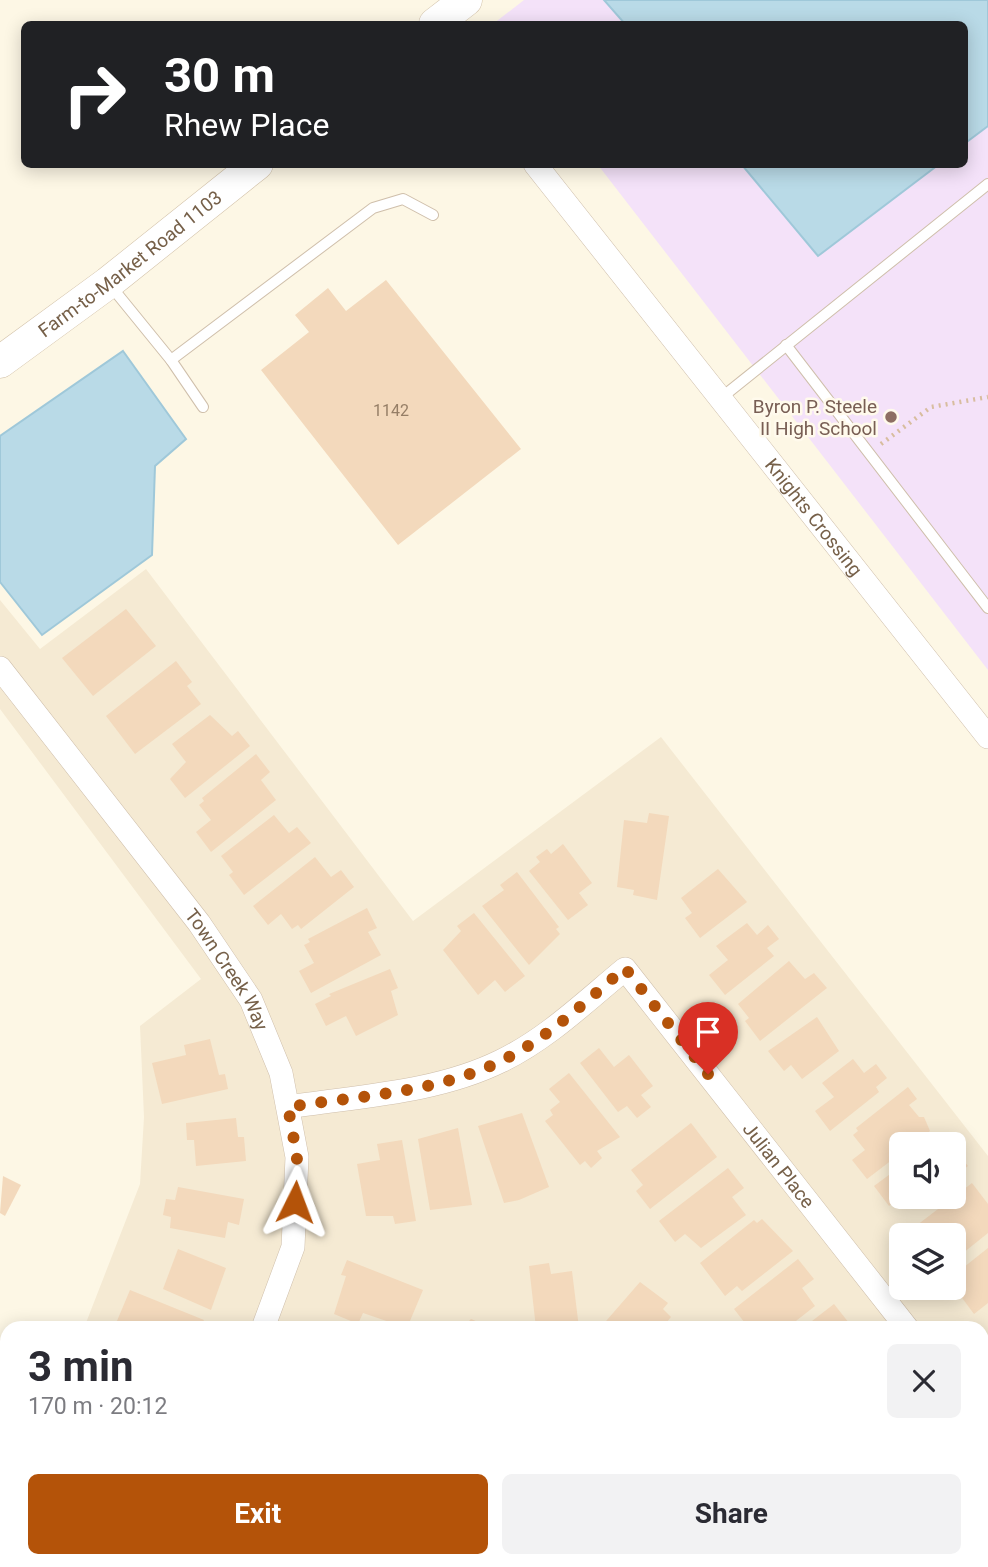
<!DOCTYPE html>
<html lang="en">
<head>
<meta charset="utf-8">
<style>
  :root { --surface:#fff; --page:#f2f2f3; --text:#2b2b33; --muted:#7c7c81; --accent:#b45309 }
  body { margin:0; font-family:Roboto,sans-serif; background:var(--page); color:var(--text); height:100vh; display:flex; flex-direction:column; font-size:26px; white-space:nowrap }
  * { box-sizing:border-box; margin:0 }
  p { font-size:23px; color:var(--muted) }
  .icon { flex:none; width:38px; height:38px; fill:none; stroke:currentColor; stroke-width:2; stroke-linecap:round; stroke-linejoin:round }
  .map { position:relative; flex:1; overflow:hidden }
  .sheet { position:absolute; left:0px; top:1321px; width:989px; height:247px; display:flex; flex-direction:column; background:var(--surface); border-radius:21px 21px 0 0; box-shadow:0 4px 18px #0003 }
  .sheet>* { flex:none }
  .guide { position:absolute; left:21px; top:21px; width:947px; height:147px; border-radius:10px; box-shadow:0 4px 18px #0003; background:#202124; color:#fff; overflow:hidden }
  .tools { position:absolute; left:889px; top:1132px; display:grid; gap:14px }
  .tools a { display:grid; place-items:center; width:77px; height:77px; border-radius:10px; background:var(--surface); box-shadow:0 4px 18px #0003; font-size:35px }
  .pin { position:absolute; display:grid; place-items:center; width:60px; height:60px; color:#fff; margin:-72px -30px; border-radius:50% 50% 50% 0; rotate:-45deg; box-shadow:0 0 7px #0007 }
  .pin .icon { rotate:45deg }
  .me { position:absolute; width:77px; margin:-38px; rotate:3deg; stroke-linejoin:round; filter:drop-shadow(0 0 5px #0008) }
  .turn { display:flex; align-items:center; gap:24px; height:147px; padding:0 28px; font-size:32px }
  .turn .icon { width:91px; height:91px; stroke-width:2.5 }
  .turn b { display:block; font-size:49px; line-height:60px }
  .round { display:grid; place-items:center; flex:none; width:74px; height:74px; border-radius:10px; background:var(--page) }
  .overview { display:flex; align-items:center; justify-content:space-between; height:119px; padding:0 28px }
  h1 { font-size:42px; font-weight:700; line-height:52px }
  .cta { display:flex; gap:14px; margin-top:auto; padding:14px 28px }
  .cta a { flex:1; height:80px; border-radius:10px; background:var(--accent); color:#fff; font-size:28px; font-weight:700; line-height:80px; text-align:center }
  .cta a+a { background:var(--page); color:var(--text) }
  .map>svg:first-child { display:block }
  .residential { fill:#f5ead3; fill-rule:evenodd }
  .education { fill:#f4e2f9 }
  .water { fill:#b9dae7; stroke:#9fc8d9; stroke-width:2 }
  .building { fill:#f3d9bc }
  .lines { fill:none; stroke-linecap:round; stroke-linejoin:round }
  .lane-casing { stroke:#cfbfab; stroke-width:12 }
  .street-casing { stroke:#cfbfab; stroke-width:24 }
  .secondary-casing { stroke:#d2c1a8; stroke-width:33 }
  .path { stroke:#d8bd9f; stroke-width:4.5; stroke-dasharray:2 5; stroke-linecap:butt }
  .lane { stroke:#fff; stroke-width:10 }
  .street { stroke:#fff; stroke-width:23 }
  .secondary { stroke:#fff; stroke-width:32 }
  .route { stroke:#b45309; stroke-width:12; stroke-dasharray:0 21.6 }
  .education-dot { fill:#8d6e63; stroke:#fffaec; stroke-width:2.5 }
  .labels { text-anchor:middle; dominant-baseline:central; stroke-width:5; stroke-linejoin:round; paint-order:stroke }
  .number-label { font-size:16px; fill:#957e66 }
  .street-label { font-size:19px; fill:#766049; stroke:#fffaec }
  .education-label { font-size:19px; fill:#785e54; stroke:#fffaec; text-anchor:end }
</style>
</head>
<body>
<div class="map">
<svg width="988" height="1567" viewBox="0 0 988 1567">
  <rect width="100%" height="100%" fill="#fdf7e5"/>
  <path class="residential" d="M 146,569 L 413,921 L 661,737 L 988,1156 L 988,1567 L 28,1567 L 27,1561 L 982,1561 L 982,1328 L 84,1328 L 140,1184 L 144,1117 L 140,1026 L 201,979 L 0,709 L 0,600 L 40,649 ZM 901,1144 L 954,1144 L 954,1197 L 901,1197 ZM 901,1236 L 954,1236 L 954,1288 L 901,1288 Z"/>
  <polygon class="education" points="524,0 988,0 988,670 598,165 964,164 964,24 493,24"/>
  <g class="water">
    <polygon points="604,0 988,0 988,126 964,144 964,24 625,24"/>
    <polygon points="742,165 938,165 818,256"/>
    <polygon points="123,351 186,439 155,466 152,555 42,635 0,582 0,436"/>
  </g>
  <g class="building">
    <polygon points="386,280 521,449 398,545 261,370 309,332 295,315 328,288 346,311"/>
    <polygon points="126,609 156,646 93,696 62,658"/>
    <polygon points="176,661 192,682 187,686 201,704 135,754 106,716"/>
    <polygon points="210,715 232,736 238,731 250,746 185,798 170,779 186,762 172,744"/>
    <polygon points="256,754 270,772 261,780 276,800 211,852 196,832 211,820 199,805 204,801 202,798"/>
    <polygon points="649,813 669,816 657,900 633,895 634,890 617,887 624,820 647,823"/>
    <polygon points="274,815 289,833 297,827 311,843 244,895 229,875 233,872 221,856"/>
    <polygon points="563,844 592,883 579,893 588,905 568,920 529,871 540,862 536,857 547,849 551,854"/>
    <polygon points="315,857 331,877 341,870 354,887 301,929 298,925 292,929 281,914 268,925 253,906"/>
    <polygon points="718,869 747,902 700,938 685,918 692,913 681,898"/>
    <polygon points="517,872 559,927 556,929 560,934 529,965 482,906 504,890 500,885"/>
    <polygon points="367,908 377,928 368,932 381,955 311,993 299,971 314,963 304,945 310,942 308,939"/>
    <polygon points="474,913 525,976 505,992 495,980 478,995 443,950 461,931 457,926"/>
    <polygon points="747,923 757,935 768,925 779,939 767,948 774,956 725,995 709,975 728,960 716,946"/>
    <polygon points="789,961 805,979 814,973 827,988 760,1041 745,1021 749,1018 738,1004"/>
    <polygon points="390,969 398,988 391,991 398,1015 356,1036 346,1016 326,1026 315,1004 331,996 329,994"/>
    <polygon points="817,1017 839,1051 802,1079 791,1065 784,1071 768,1051"/>
    <polygon points="210,1039 219,1075 225,1074 228,1089 162,1104 152,1063 186,1055 184,1045"/>
    <polygon points="599,1048 614,1067 629,1055 653,1086 641,1095 651,1107 637,1118 627,1106 618,1112 580,1063"/>
    <polygon points="853,1059 864,1073 876,1064 887,1078 876,1087 879,1092 830,1131 815,1111 834,1097 822,1083"/>
    <polygon points="569,1073 620,1137 597,1151 602,1158 591,1168 585,1161 580,1165 545,1121 553,1115 550,1110 560,1102 549,1089"/>
    <polygon points="908,1087 917,1099 909,1105 919,1117 924,1117 930,1131 913,1144 901,1144 901,1153 867,1179 852,1160 865,1150 853,1135 858,1131 856,1128"/>
    <polygon points="522,1113 549,1187 519,1200 504,1203 478,1126"/>
    <polygon points="236,1118 238,1137 244,1137 246,1161 196,1166 194,1140 187,1140 186,1123"/>
    <polygon points="691,1123 717,1157 650,1209 636,1191 643,1185 631,1170"/>
    <polygon points="458,1128 472,1205 430,1210 418,1139"/>
    <polygon points="402,1140 416,1221 395,1224 393,1216 366,1216 357,1164 380,1160 377,1144"/>
    <polygon points="959,1155 968,1166 960,1172 964,1177 954,1185 954,1159"/>
    <polygon points="901,1166 901,1196 889,1206 874,1186"/>
    <polygon points="728,1168 744,1188 732,1197 746,1215 701,1248 685,1234 675,1242 659,1221"/>
    <polygon points="3,1176 21,1185 5,1216 0,1213"/>
    <polygon points="972,1183 988,1204 988,1233 958,1257 954,1252 954,1236 910,1236 908,1232"/>
    <polygon points="178,1187 244,1199 239,1225 228,1222 225,1238 170,1228 171,1217 163,1215 166,1199 175,1200"/>
    <polygon points="905,1197 938,1197 922,1209 916,1202 911,1205"/>
    <polygon points="762,1219 793,1251 742,1291 737,1286 725,1296 700,1263 754,1220 757,1223"/>
    <polygon points="988,1248 988,1303 974,1314 954,1287 954,1275"/>
    <polygon points="178,1249 226,1268 211,1310 163,1289"/>
    <polygon points="798,1259 814,1279 802,1288 815,1306 787,1328 758,1328 753,1323 748,1327 734,1309"/>
    <polygon points="347,1260 423,1290 407,1328 363,1313 358,1324 334,1314 346,1276 341,1275"/>
    <polygon points="549,1263 551,1274 572,1271 579,1328 536,1328 529,1266"/>
    <polygon points="640,1282 668,1303 663,1309 671,1317 666,1323 668,1325 665,1328 600,1328"/>
    <polygon points="130,1290 204,1320 200,1328 114,1328"/>
    <polygon points="834,1304 849,1323 843,1328 803,1328"/>
    <polygon points="471,1319 478,1322 484,1328 462,1328"/>
    <polygon points="982,1486 988,1494 986,1559 982,1555"/>
    <polygon points="145,1561 146,1567 69,1567 68,1563"/>
    <polygon points="395,1561 474,1561 475,1567 396,1567"/>
    <polygon points="595,1561 650,1561 655,1567 600,1567"/>
    <polygon points="844,1561 899,1561 904,1567 841,1567 840,1565"/>
    <polygon points="913,1561 965,1561 958,1567 917,1567"/>
  </g>
  <g class="lines">
    <g class="lane-casing">
      <g id="lane">
        <polyline points="110,285 171,360 373,208 403,199 433,215"/>
        <polyline points="786,345 988,608"/>
        <polyline points="171,360 203,407"/>
        <polyline points="721,398 988,184"/>
      </g>
    </g>
    <g class="street-casing">
      <g id="street">
        <path id="s1" d="M 535,164 L 988,737"/>
        <path id="s2" d="M 0,668 L 199,923 L 251,1000 L 281,1073 L 297,1157 L 293,1247 L 263,1328"/>
        <path id="s3" d="M 288,1107 C 358,1096 436,1093 501,1061 C 547,1039 586,1001 625,969 L 907,1328"/>
        <polyline points="982,1423 988,1431"/>
        <polyline points="198,1561 198,1567"/>
        <polyline points="537,1561 539,1567"/>
        <polyline points="756,1567 764,1561"/>
      </g>
    </g>
    <g class="secondary-casing">
      <g id="secondary">
        <polyline points="435,24 466,0"/>
        <path id="s4" d="M 0,362 L 108,283 L 257,164"/>
      </g>
    </g>
    <polyline class="path" points="881,444 931,407 988,397"/>
    <use href="#lane" class="lane"/>
    <use href="#street" class="street"/>
    <use href="#secondary" class="secondary"/>
  </g>
  <g class="lines">
    <path class="route" d="M 295,1202 L 297,1157 L 288,1107 C 358,1096 436,1093 501,1061 C 547,1039 586,1001 625,968 L 708,1074"/>
  </g>
  <circle class="education-dot" cx="891" cy="417" r="7"/>
  <g class="labels">
    <g class="number-label">
      <text x="391" y="410">1142</text>
    </g>
    <g class="street-label">
      <text stroke="none"><textPath href="#s4" startOffset="163">Farm-to-Market Road 1103</textPath></text>
      <text stroke="none"><textPath href="#s1" startOffset="450">Knights Crossing</textPath></text>
      <text stroke="none"><textPath href="#s2" startOffset="378">Town Creek Way</textPath></text>
      <text stroke="none"><textPath href="#s3" startOffset="623">Julian Place</textPath></text>
    </g>
    <g class="education-label">
      <text x="877" y="406">Byron P. Steele<tspan x="877" dy="22">II High School</tspan></text>
    </g>
  </g>
</svg>
<div class="tools">
<a><svg class="icon" aria-label="sound" viewBox="0 0 24 24"><path d="M4 9h4l5-4v14l-5-4H4zM17 9q2 3 0 6"/></svg></a>
<a><svg class="icon" aria-label="layers" viewBox="0 0 24 24"><path d="M12 4l9 5-9 5-9-5zM3 14l9 5 9-5"/></svg></a>
</div>
<div class="pin" style="left:708px;top:1074px;background:#d93025"><svg class="icon" aria-label="arrive" viewBox="0 0 24 24"><path d="M6 21V4h12l-3 4 3 4H6"/></svg></div>
<svg class="me" style="left:295px;top:1202px" viewBox="-20 -20 40 40"><path d="M0-17L14 15 0 8-14 15z" fill="#b45309" stroke="#fff" stroke-width="4"/></svg>
<div class="guide">
<div class="turn"><svg class="icon" aria-label="right" viewBox="0 0 24 24"><path d="M7 20v-9h11M14 6l5 5-5 5"/></svg><div><b>30 m</b>Rhew Place</div></div>
</div>
<section class="sheet">
<div class="overview"><div><h1>3 min</h1><p>170 m · 20:12</p></div><a class="round"><svg class="icon" aria-label="close" viewBox="0 0 24 24"><path d="M6 6l12 12M18 6L6 18"/></svg></a></div>
<div class="cta"><a>Exit</a><a>Share</a></div>
</section>
</div>
</body>
</html>
